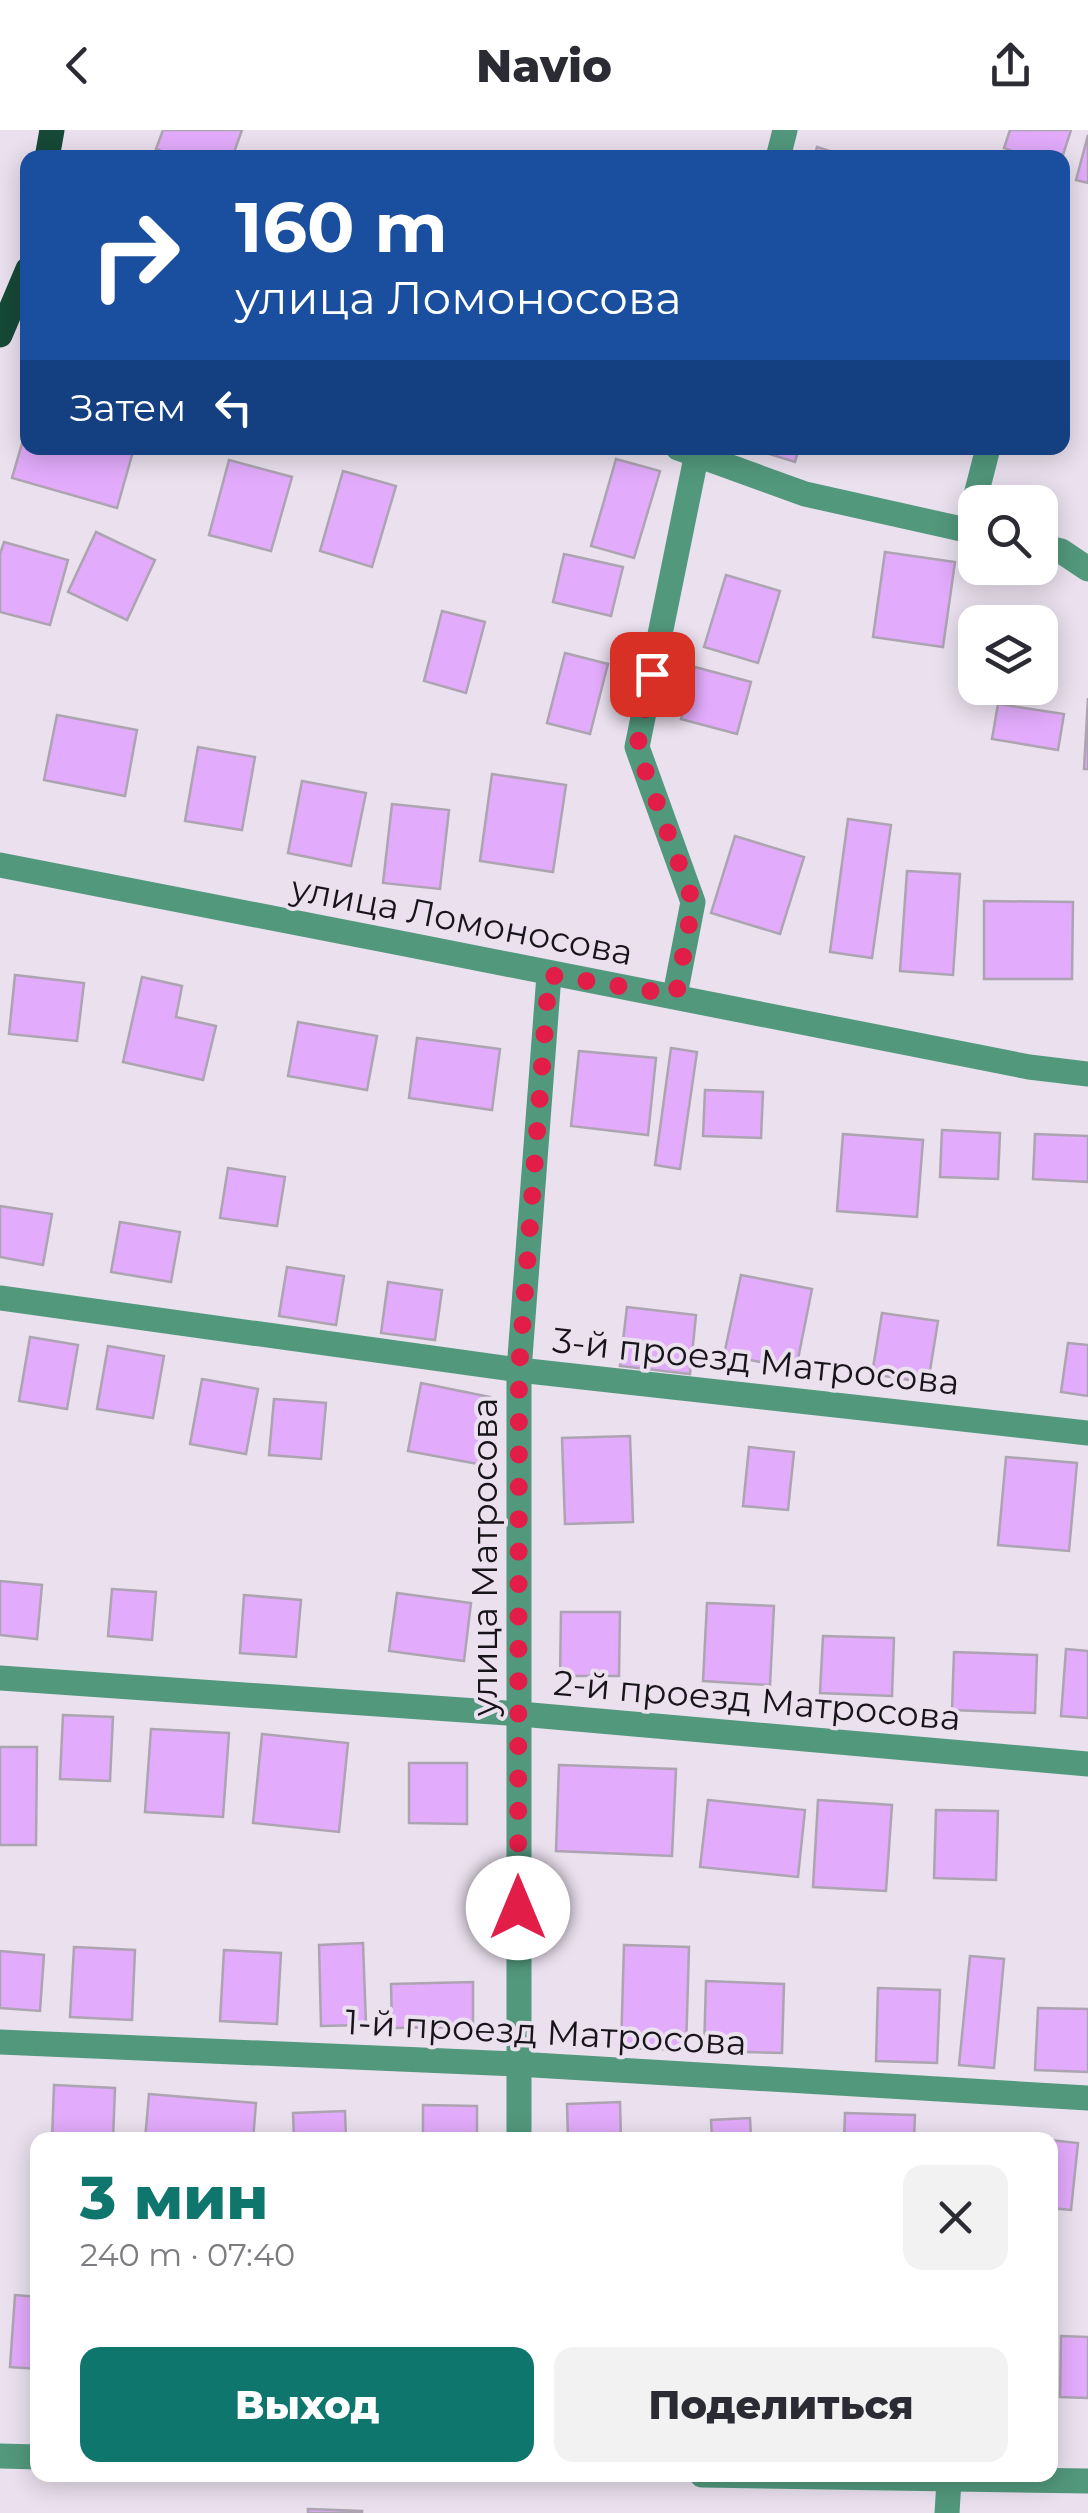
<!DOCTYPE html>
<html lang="ru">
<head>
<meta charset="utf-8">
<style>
  :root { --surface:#fff; --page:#f2f2f3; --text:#2b2b33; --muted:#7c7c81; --accent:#0f766e }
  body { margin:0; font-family:Montserrat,sans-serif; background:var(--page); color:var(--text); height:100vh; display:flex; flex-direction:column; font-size:38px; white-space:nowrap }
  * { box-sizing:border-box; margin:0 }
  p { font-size:32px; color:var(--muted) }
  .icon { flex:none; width:55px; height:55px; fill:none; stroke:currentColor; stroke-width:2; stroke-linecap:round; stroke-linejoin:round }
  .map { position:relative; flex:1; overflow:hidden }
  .sheet { position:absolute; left:30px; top:2002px; width:1028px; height:350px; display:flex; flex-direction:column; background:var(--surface); border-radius:20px; box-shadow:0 5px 25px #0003 }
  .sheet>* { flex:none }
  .guide { position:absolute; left:20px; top:20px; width:1050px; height:305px; border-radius:20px; box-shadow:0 5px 25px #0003; background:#1a4fa0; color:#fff; overflow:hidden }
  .fabs { position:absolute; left:958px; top:355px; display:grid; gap:20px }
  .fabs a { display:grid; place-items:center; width:100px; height:100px; border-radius:20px; background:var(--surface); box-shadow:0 5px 25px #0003; font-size:50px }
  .pin { position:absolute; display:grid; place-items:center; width:85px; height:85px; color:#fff; margin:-42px; border-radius:20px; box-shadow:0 5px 15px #0006 }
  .me { position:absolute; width:110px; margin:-55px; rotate:0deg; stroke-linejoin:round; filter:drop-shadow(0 0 8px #0008) }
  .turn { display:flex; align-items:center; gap:35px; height:210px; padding:0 50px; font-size:45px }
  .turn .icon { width:130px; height:130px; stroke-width:2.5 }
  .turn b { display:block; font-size:70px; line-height:85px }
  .then { display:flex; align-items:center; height:95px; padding:0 50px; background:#0003; gap:20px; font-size:38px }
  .round { display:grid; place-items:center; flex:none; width:105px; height:105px; border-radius:20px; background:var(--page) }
  .headline { display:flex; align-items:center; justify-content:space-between; height:170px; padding:0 50px }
  h1 { font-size:60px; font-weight:800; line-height:75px; color:var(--accent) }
  .primary-button { display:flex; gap:20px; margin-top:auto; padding:20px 50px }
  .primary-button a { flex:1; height:115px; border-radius:20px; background:var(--accent); color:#fff; font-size:40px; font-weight:800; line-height:115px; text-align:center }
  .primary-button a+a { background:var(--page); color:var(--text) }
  header { display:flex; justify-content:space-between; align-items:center; height:130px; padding:0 50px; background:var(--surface); font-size:45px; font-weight:800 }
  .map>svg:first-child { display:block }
  .building { fill:#e2abfb; stroke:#ada4b2; stroke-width:2.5 }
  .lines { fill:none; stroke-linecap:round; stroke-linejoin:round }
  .minor { stroke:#52987d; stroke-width:25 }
  .major { stroke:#164937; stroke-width:25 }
  .route { stroke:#e11d48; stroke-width:18; stroke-dasharray:0 32.4 }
  .labels { text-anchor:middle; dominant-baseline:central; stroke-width:8; stroke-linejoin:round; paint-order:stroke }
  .street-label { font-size:35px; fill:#18151a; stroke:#eae0ee }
</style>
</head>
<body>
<header><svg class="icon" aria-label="back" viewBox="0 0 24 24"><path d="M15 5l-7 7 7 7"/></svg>Navio<svg class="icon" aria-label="share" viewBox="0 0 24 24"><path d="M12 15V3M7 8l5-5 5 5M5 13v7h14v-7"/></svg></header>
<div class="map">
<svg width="1088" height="2383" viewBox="0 0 1088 2383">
  <rect width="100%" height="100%" fill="#eae0ee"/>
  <g class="building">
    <polygon points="163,0 242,0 232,28 180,28 156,19"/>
    <polygon points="1010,0 1071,0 1062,28 1030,28 1004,18"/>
    <polygon points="1088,5 1088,53 1076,50"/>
    <polygon points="817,17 851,28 814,28"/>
    <polygon points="28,293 28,318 134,318 117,378 12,348"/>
    <polygon points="750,318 799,318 795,332"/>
    <polygon points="616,329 660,341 634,428 591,416"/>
    <polygon points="229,330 292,347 271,421 209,405"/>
    <polygon points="343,341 396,356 372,437 320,421"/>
    <polygon points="96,402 155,430 127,490 68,462"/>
    <polygon points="4,412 68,430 50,495 0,482 0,424"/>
    <polygon points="885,422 955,432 943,517 873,507"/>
    <polygon points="564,424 623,437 611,486 553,472"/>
    <polygon points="726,445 780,461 758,533 704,517"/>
    <polygon points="442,481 485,492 466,563 424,551"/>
    <polygon points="565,523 608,534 590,604 547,593"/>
    <polygon points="695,537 751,552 737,604 681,589"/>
    <polygon points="1088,568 1088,639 1084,639"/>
    <polygon points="998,574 1064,584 1058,620 992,609"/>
    <polygon points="57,585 137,600 125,666 44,650"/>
    <polygon points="198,617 255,627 242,700 185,691"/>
    <polygon points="492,644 566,655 553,742 480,731"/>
    <polygon points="302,651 366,663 351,736 288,723"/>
    <polygon points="392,674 449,680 440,759 383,753"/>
    <polygon points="848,689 891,695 872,828 830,822"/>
    <polygon points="735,706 804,727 780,804 711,783"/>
    <polygon points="907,741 960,744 953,845 900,841"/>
    <polygon points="984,771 1073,772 1072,849 984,849"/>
    <polygon points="15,845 84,853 77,911 9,904"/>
    <polygon points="142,847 182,856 176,887 216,896 203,950 123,932"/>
    <polygon points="298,892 377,906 367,960 288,946"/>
    <polygon points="417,908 500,919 492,980 409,968"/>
    <polygon points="671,918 697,922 680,1039 655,1035"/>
    <polygon points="579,921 656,928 648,1005 571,996"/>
    <polygon points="705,960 763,962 761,1008 703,1006"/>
    <polygon points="942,1000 1000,1003 998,1049 940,1047"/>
    <polygon points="843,1004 923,1010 917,1087 837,1081"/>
    <polygon points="1035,1004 1088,1006 1088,1052 1033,1049"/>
    <polygon points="228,1038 285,1047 277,1096 220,1088"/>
    <polygon points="0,1076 52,1084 43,1135 0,1127"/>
    <polygon points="120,1092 180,1102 171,1152 111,1142"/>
    <polygon points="287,1137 344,1146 336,1195 279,1186"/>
    <polygon points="741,1145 812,1159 796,1239 724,1225"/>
    <polygon points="388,1152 442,1160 435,1210 381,1203"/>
    <polygon points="627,1177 696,1185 690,1244 620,1236"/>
    <polygon points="882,1183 938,1191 928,1253 872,1244"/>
    <polygon points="30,1207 78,1215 67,1279 19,1271"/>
    <polygon points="1068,1213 1088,1215 1088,1266 1061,1262"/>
    <polygon points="108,1216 164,1226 153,1288 97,1279"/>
    <polygon points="202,1249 258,1259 246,1324 190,1314"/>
    <polygon points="421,1253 490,1267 478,1334 408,1321"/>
    <polygon points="274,1269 326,1273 321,1329 269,1325"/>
    <polygon points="630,1306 633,1392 565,1394 562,1308"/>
    <polygon points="749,1317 794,1322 788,1380 743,1376"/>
    <polygon points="1006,1327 1077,1333 1069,1421 998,1415"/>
    <polygon points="0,1451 42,1455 37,1509 0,1505"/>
    <polygon points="112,1459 156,1462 152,1510 108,1506"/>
    <polygon points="397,1463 471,1473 464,1531 389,1521"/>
    <polygon points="244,1465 301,1470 296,1527 240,1523"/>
    <polygon points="707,1473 774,1476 770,1555 703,1551"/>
    <polygon points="561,1482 620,1482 619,1546 560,1546"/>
    <polygon points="823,1506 894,1508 892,1566 820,1563"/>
    <polygon points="1066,1519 1088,1521 1088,1588 1061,1586"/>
    <polygon points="954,1522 1037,1525 1035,1583 952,1580"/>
    <polygon points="63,1585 113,1587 110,1651 60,1649"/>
    <polygon points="151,1599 229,1603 223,1687 145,1682"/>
    <polygon points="262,1604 348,1613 339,1702 253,1693"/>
    <polygon points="0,1617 37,1617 36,1715 0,1715"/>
    <polygon points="409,1633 467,1633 467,1694 409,1693"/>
    <polygon points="559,1635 676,1639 672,1726 556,1721"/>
    <polygon points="708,1670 805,1680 798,1747 700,1737"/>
    <polygon points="818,1670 892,1675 886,1761 813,1757"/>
    <polygon points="936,1680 998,1681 996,1750 934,1748"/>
    <polygon points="363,1813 366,1895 321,1896 319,1815"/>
    <polygon points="624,1815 689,1817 686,1920 621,1918"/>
    <polygon points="74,1817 135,1820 132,1890 70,1887"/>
    <polygon points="224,1820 281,1823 277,1894 220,1891"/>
    <polygon points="0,1821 44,1825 40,1881 0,1878"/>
    <polygon points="970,1826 1004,1829 994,1938 959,1935"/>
    <polygon points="706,1851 784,1854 782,1923 704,1921"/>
    <polygon points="473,1852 473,1897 392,1898 391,1854"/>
    <polygon points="878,1858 940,1860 937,1933 876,1931"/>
    <polygon points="1038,1878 1088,1879 1088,1942 1035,1940"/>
    <polygon points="54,1955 115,1958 113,2010 52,2010"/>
    <polygon points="149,1964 256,1973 253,2010 145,2010"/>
    <polygon points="620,1972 621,2010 568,2010 567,1974"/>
    <polygon points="423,1975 477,1976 477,2010 423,2010"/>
    <polygon points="345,1981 346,2010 294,2010 293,1983"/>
    <polygon points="845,1983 915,1985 914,2010 844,2010"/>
    <polygon points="750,1988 751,2010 712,2010 711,1990"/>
    <polygon points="999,2005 1047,2010 998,2010"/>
    <polygon points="1050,2010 1078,2013 1071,2080 1050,2078"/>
    <polygon points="15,2165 38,2167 38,2239 10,2237"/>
    <polygon points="1061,2206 1088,2207 1088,2268 1060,2267"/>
    <polygon points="308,2379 362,2381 362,2383 308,2383"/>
  </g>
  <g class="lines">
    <g class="minor">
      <polyline points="778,28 785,0"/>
      <polyline points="678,318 805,364 975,402"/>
      <polyline points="967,400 988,318"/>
      <polyline points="1040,416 1061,421 1088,439"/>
      <path d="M 0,735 C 343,803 686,867 1029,937 L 1088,944"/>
      <polyline points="675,865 693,772 637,617 698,318"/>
      <polyline points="0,1168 519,1240 1088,1303"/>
      <polyline points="0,1548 520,1584 1088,1634"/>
      <polyline points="0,1912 517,1934 1088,1968"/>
      <polyline points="519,2010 519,1240 549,845"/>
      <polyline points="0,2326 38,2327"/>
      <polyline points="702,2345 1088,2351"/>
      <polyline points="947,2383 949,2351"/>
    </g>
    <g class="major">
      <polyline points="47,28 52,0"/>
      <polyline points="0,205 28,139"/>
    </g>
  </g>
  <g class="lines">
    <polyline class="route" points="518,1778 519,1240 549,845 676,865 693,772 637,618 652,544"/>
  </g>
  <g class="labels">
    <g class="street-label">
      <text transform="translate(462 790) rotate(11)">улица Ломоносова</text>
      <text transform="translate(756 1231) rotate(6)">3-й проезд Матросова</text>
      <text transform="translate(484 1427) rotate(-90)">улица Матросова</text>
      <text transform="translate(757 1570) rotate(5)">2-й проезд Матросова</text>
      <text transform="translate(546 1902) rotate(3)">1-й проезд Матросова</text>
    </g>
  </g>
</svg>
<div class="fabs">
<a><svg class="icon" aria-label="search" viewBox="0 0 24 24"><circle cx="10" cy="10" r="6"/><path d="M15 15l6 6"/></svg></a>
<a><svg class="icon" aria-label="layers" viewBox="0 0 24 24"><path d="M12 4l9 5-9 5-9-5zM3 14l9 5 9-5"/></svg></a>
</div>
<div class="pin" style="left:652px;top:544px;background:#d93025"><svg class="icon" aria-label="arrive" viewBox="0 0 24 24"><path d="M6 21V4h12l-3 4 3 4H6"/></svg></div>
<svg class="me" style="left:518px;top:1778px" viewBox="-20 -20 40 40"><circle r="19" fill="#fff"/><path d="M0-13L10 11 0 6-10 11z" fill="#e11d48"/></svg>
<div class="guide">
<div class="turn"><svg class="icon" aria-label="right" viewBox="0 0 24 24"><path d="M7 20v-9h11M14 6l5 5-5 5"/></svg><div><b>160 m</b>улица Ломоносова</div></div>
<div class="then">Затем<svg class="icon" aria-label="left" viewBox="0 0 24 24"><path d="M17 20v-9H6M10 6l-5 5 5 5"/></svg></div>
</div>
<section class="sheet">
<div class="headline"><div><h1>3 мин</h1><p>240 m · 07:40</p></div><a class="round"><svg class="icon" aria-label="close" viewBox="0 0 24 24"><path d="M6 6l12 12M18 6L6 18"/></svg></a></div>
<div class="primary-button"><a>Выход</a><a>Поделиться</a></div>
</section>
</div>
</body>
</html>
